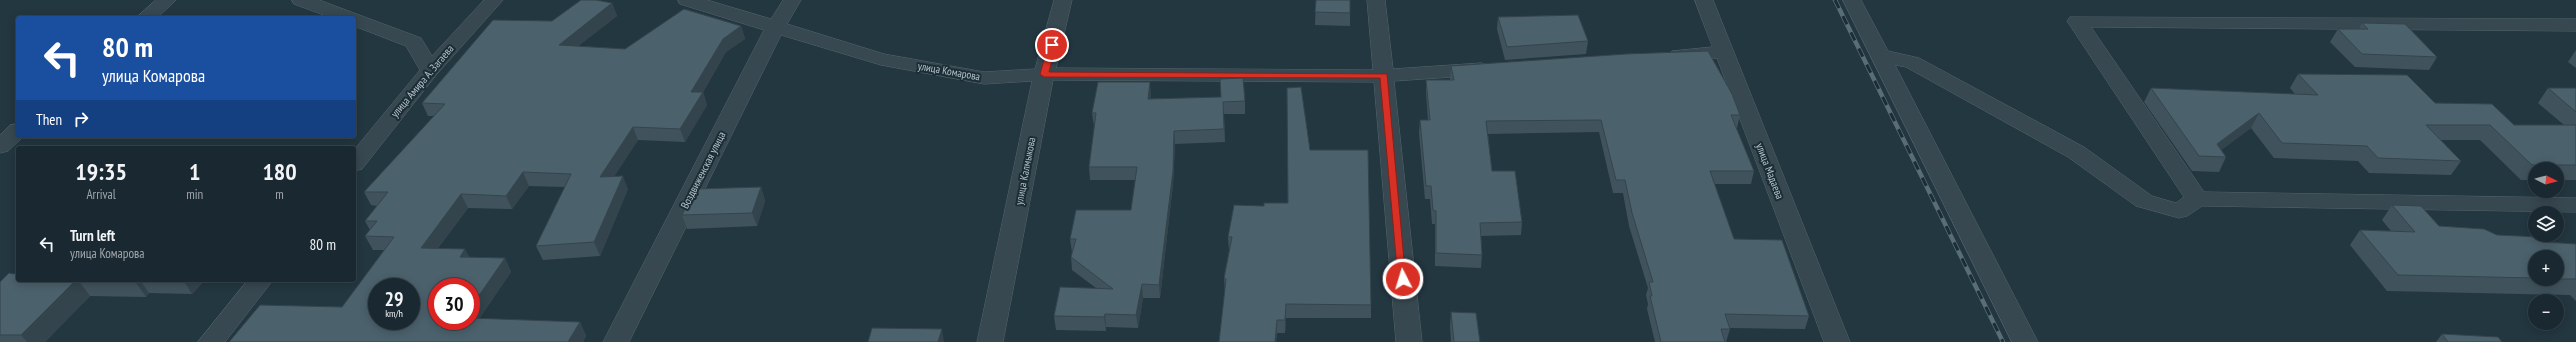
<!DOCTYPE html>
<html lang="en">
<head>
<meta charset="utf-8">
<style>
  :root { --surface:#1a2931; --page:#27353d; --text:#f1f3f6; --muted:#9fa6ab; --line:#38454d }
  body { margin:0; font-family:"PT Sans Narrow",sans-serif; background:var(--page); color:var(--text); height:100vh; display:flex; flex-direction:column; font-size:15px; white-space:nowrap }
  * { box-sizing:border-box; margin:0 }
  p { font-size:13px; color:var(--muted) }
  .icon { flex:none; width:22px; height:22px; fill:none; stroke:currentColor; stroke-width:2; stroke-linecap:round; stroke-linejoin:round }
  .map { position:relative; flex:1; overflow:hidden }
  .sheet { position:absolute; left:16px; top:146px; width:340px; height:136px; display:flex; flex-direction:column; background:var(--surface); border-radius:4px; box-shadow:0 2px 10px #0003,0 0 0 1px var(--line) }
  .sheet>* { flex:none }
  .hud { position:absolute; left:16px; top:16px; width:340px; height:122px; border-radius:4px; box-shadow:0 2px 10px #0003,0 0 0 1px var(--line); background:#1a4fa0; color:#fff; overflow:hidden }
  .needle { width:26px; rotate:96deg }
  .fabs { position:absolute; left:2528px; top:162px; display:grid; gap:8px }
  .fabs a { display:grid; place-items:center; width:36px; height:36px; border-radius:50%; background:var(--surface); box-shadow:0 2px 10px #0003,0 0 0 1px var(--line); font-size:20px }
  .speed { position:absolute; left:368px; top:278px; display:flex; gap:8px; font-size:20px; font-weight:700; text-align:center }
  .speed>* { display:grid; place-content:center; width:52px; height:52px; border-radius:50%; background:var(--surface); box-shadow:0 2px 10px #0003,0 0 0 1px var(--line); line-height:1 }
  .speed small { font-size:10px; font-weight:400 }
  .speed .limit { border:6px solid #d22; background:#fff; color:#111 }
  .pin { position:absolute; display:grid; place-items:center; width:34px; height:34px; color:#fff; margin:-17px; border:2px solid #fff; border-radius:50%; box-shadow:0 1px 4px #0007 }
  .me { position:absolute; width:44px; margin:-22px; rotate:355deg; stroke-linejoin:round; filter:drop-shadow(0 0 3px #0008) }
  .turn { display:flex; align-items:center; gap:14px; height:84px; padding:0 20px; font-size:18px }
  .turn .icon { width:52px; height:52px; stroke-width:2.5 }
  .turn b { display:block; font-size:28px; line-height:34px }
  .then { display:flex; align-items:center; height:38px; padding:0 20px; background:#0003; gap:8px; font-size:15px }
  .eta { display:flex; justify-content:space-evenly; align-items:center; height:68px; text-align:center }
  .eta b { font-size:24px; font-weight:600; line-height:28px }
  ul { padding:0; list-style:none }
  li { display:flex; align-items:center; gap:12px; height:60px; padding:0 20px }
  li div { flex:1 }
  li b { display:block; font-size:15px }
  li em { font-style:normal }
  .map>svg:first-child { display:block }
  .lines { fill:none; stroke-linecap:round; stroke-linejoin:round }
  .minor-casing { stroke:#55656e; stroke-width:1 }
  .minor { fill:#374850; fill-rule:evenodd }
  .rail-casing { stroke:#596d78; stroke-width:4.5 }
  .rail { stroke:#1c2d35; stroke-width:3; stroke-dasharray:9; stroke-linecap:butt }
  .wall { fill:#40535d; fill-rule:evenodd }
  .shaded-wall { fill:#34444c }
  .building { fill:#4b616c; stroke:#34444c; fill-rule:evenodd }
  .route { fill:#d93025; stroke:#8d1f18 }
  .labels { text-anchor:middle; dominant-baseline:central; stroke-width:4; stroke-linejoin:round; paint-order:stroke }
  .street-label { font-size:11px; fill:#b3c2cb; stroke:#1c2d35 }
</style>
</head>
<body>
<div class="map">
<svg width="2576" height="342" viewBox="0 0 2576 342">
  <rect width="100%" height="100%" fill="#233741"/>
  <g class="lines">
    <g class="minor-casing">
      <g id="minor">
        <polygon points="156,0 176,0 157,18 136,18"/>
        <polygon points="292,0 319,0 421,38 432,56 484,0 503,0 437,74 362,169 354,171 354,150 420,70 406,46 354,26 354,18 332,18 294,4"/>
        <polygon points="678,0 707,0 771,19 783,0 801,0 787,24 884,54 984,72 1035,69 1054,0 1072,0 1056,68 1373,70 1367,0 1385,0 1393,69 1481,63 1488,65 1491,69 1488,73 1481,75 1394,81 1422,342 1396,342 1374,82 1053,80 1003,342 977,342 1032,81 984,84 881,65 781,35 629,342 603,342 764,30 680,4"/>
        <polygon points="1695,0 1713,0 1850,342 1824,342 1717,58 1679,61 1672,59 1669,55 1672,51 1712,47"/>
        <polygon points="1843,0 1861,0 1888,51 1919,58 2084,147 2152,196 2176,203 2184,197 2067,21 2070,17 2576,19 2576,31 2091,27 2204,192 2576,198 2576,212 2202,206 2187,216 2179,218 2136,206 2068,157 1906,67 1895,65 2038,342 2012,342"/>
        <polygon points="18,124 18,136 24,136 8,151 0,153 0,135 10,125"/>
        <polygon points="248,280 273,280 225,342 198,342"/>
      </g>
    </g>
    <use href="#minor" class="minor"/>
    <g class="rail-casing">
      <polyline id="rail" points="1835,0 2003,342"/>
    </g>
    <use href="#rail" class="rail"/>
  </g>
  <g class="wall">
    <polygon points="1316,0 1350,13 1350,26 1315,25"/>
    <polygon points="612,3 617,16 578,46 625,49 741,26 745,39 726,52 703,92 707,105 685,142 638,140 614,176 628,189 600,256 543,260 536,246 565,187 529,186 512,209 468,208 438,248 470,257 505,258 511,272 479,319 580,322 586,336 583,342 229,342 342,307 384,250 373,250 365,236 370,230 365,221 377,206 371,205 364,192 434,116 428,116 422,103 552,21"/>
    <polygon points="1498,17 1588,41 1586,54 1505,60 1497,29"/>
    <polygon points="2362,23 2437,57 2429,70 2355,67 2330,42 2338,29 2359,29"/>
    <polygon points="2576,50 2576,68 2568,62"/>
    <polygon points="1451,66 1740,115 1737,128 1736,128 1754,171 1751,184 1714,184 1734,239 1809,316 1805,329 1730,328 1730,329 1726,342 1655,342 1647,309 1648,304 1646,295 1648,288 1629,226 1623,193 1613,193 1599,132 1488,134 1492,171 1522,222 1521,235 1481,236 1482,255 1481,268 1435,266 1435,224 1432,224 1430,199 1425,199 1419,133 1420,120 1428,120 1426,93 1426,80 1450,80 1450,79"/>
    <polygon points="2298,74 2435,103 2514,125 2564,125 2538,103 2548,88 2576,88 2576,180 2557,180 2557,169 2535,169 2535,180 2521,180 2480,140 2440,140 2461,161 2451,175 2369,173 2358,161 2274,158 2251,128 2221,150 2226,157 2219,172 2192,171 2144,102 2151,88 2295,94 2290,88"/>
    <polygon points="1220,79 1245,101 1245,114 1224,114 1225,142 1175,144 1173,184 1160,298 1143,298 1138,328 1106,327 1106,331 1056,330 1054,316 1096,288 1072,270 1071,257 1072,252 1070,239 1131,210 1136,180 1090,180 1089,167 1095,126 1094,126 1092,113 1151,94 1150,99 1221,97"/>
    <polygon points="1310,150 1371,305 1371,318 1286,318 1285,333 1277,333 1276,342 1219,342 1225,292 1224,278 1229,251 1228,237 1264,206 1288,203"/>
    <polygon points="761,187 765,201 757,226 687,229 682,215"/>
    <path d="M 2392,205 L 2439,226 L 2497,235 L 2545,242 L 2576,244 L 2576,301 L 2570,295 L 2387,291 L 2350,245 L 2360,230 L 2391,231 L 2382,220 ZM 2535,257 L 2557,279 L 2535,279 Z"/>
    <polygon points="14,274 18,280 205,280 192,294 149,293 146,297 90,296 45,342 0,342 0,282"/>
    <polygon points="1451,312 1480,342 1451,342 1450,326"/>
    <polygon points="2442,334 2502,342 2436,342"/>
  </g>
  <g class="shaded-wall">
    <polygon points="612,3 617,16 563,58 559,45"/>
    <polygon points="741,26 745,39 726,52 703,92 707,105 685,142 680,129 691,92 723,39"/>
    <polygon points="1150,82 1151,94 1149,112 1148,99"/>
    <polygon points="2259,113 2251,128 2212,157 2217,144"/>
    <polygon points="633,127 638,140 605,191 600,177"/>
    <polygon points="1174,131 1175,144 1173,184 1160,298 1159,285"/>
    <polygon points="523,172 529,186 512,209 506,196"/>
    <polygon points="623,176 628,189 600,256 594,242"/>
    <polygon points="761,187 765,201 757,226 752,213"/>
    <polygon points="461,194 468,208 428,261 421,248"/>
    <polygon points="465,249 472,262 460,257"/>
    <polygon points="505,258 511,272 470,332 471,307"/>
    <polygon points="76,280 78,280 90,296 45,342 27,342 21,335"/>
    <polygon points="134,280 140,280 149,293 146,297"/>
    <polygon points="183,280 205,280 192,294"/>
    <polygon points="1142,284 1143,298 1138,328 1136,315"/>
    <polygon points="1286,304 1286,318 1285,333 1285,320"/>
    <polygon points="1105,314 1106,327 1106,331 1104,317"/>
    <polygon points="1277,320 1276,342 1275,342"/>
    <polygon points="580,322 586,336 583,342 568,342"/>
    <polygon points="942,329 944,342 938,342"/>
  </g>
  <g class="building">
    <path d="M 581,0 L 596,0 L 612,3 L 559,45 L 625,49 L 684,9 L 741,26 L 723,39 L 691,92 L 703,92 L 680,129 L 633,127 L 600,177 L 623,176 L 594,242 L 536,246 L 571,174 L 523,172 L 506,196 L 461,194 L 421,248 L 465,249 L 460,257 L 505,258 L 471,307 L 471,287 L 437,287 L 437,321 L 471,321 L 471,318 L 580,322 L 568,342 L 229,342 L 260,305 L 342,307 L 394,237 L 365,236 L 377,221 L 365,221 L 388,192 L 364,192 L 445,104 L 422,103 L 493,20 L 552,21 ZM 377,287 L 411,287 L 411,321 L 377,321 Z"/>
    <polygon points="1316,0 1350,0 1350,13 1315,12"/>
    <polygon points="1578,15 1588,41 1507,47 1498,17"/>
    <polygon points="2362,23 2405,24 2437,57 2362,54 2338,29 2368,29"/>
    <polygon points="1708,51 1732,94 1740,115 1731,115 1754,171 1710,171 1734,239 1782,240 1809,316 1725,314 1730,329 1721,329 1725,342 1661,342 1650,296 1652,296 1649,282 1653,282 1632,213 1625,180 1616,180 1601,120 1486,121 1492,171 1515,171 1522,222 1480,223 1482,255 1436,253 1436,211 1433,210 1431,186 1426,186 1420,120 1430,120 1426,80 1454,80 1451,66 1626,54"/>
    <polygon points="2298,74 2407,75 2435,103 2492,104 2514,125 2576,125 2576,165 2532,165 2490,125 2426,125 2461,161 2378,158 2367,146 2282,143 2259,113 2217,144 2226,157 2199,156 2151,88 2318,95"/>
    <polygon points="1243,78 1245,101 1223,102 1224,129 1174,131 1173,171 1159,285 1142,284 1136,315 1105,314 1104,317 1054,316 1060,287 1113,289 1071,257 1076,239 1070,239 1076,210 1131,210 1137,167 1089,167 1096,113 1092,113 1098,82 1150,82 1148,99 1221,97 1220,79"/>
    <polygon points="1301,87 1310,150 1368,150 1371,305 1286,304 1285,320 1277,320 1275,342 1219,342 1226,279 1224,278 1232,237 1228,237 1234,205 1264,206 1264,203 1288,203 1287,88"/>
    <polygon points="2548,88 2576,88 2576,112"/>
    <polygon points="761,187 752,213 682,215 695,189"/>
    <polygon points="2392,205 2421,206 2439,226 2484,229 2497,235 2540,237 2545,242 2576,244 2576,279 2557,279 2557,257 2535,257 2535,278 2398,275 2360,230 2415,232"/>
    <polygon points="18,270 18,280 76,280 21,335 0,335 0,282 9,273 14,274"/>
    <polygon points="1451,312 1476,313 1480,342 1454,342"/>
    <polygon points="872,328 942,329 938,342 868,342"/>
    <polygon points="2442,334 2498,337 2502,342 2448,342"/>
  </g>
  <polygon class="route" points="1049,43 1056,45 1049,72 1387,74 1406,282 1399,282 1398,279 1380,78 1044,77 1040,74"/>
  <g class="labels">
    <g class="street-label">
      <text transform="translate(949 71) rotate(10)">улица Комарова</text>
      <text transform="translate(422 81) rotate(-50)">улица Амира А. Загаева</text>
      <text transform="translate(703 170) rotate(-63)">Воздвиженская улица</text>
      <text transform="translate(1025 171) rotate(-79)">улица Калмыкова</text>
      <text transform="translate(1770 171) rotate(69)">улица Мадаева</text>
    </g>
  </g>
</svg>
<div class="fabs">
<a><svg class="needle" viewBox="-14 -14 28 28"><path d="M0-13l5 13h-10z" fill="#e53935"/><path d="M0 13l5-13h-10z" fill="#9fa6ab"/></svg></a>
<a><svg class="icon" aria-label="layers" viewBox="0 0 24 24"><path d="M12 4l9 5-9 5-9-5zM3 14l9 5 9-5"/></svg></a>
<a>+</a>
<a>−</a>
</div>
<div class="speed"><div>29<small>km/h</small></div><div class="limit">30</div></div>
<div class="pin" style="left:1052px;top:45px;background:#d93025"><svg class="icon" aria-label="arrive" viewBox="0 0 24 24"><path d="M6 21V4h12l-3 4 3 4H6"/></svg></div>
<svg class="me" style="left:1403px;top:279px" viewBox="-20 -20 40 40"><circle r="17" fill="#d93025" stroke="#fff" stroke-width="3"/><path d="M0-11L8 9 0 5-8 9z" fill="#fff"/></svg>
<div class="hud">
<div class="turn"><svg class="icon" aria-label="left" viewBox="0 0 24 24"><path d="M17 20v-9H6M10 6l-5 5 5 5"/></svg><div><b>80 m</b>улица Комарова</div></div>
<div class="then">Then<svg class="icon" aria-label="right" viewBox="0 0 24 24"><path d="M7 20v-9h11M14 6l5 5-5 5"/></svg></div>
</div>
<section class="sheet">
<div class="eta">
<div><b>19:35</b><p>Arrival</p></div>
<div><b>1</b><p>min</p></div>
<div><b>180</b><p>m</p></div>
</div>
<ul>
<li><svg class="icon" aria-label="left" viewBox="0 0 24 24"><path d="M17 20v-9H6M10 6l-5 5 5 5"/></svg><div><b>Turn left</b><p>улица Комарова</p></div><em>80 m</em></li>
</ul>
</section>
</div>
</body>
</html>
